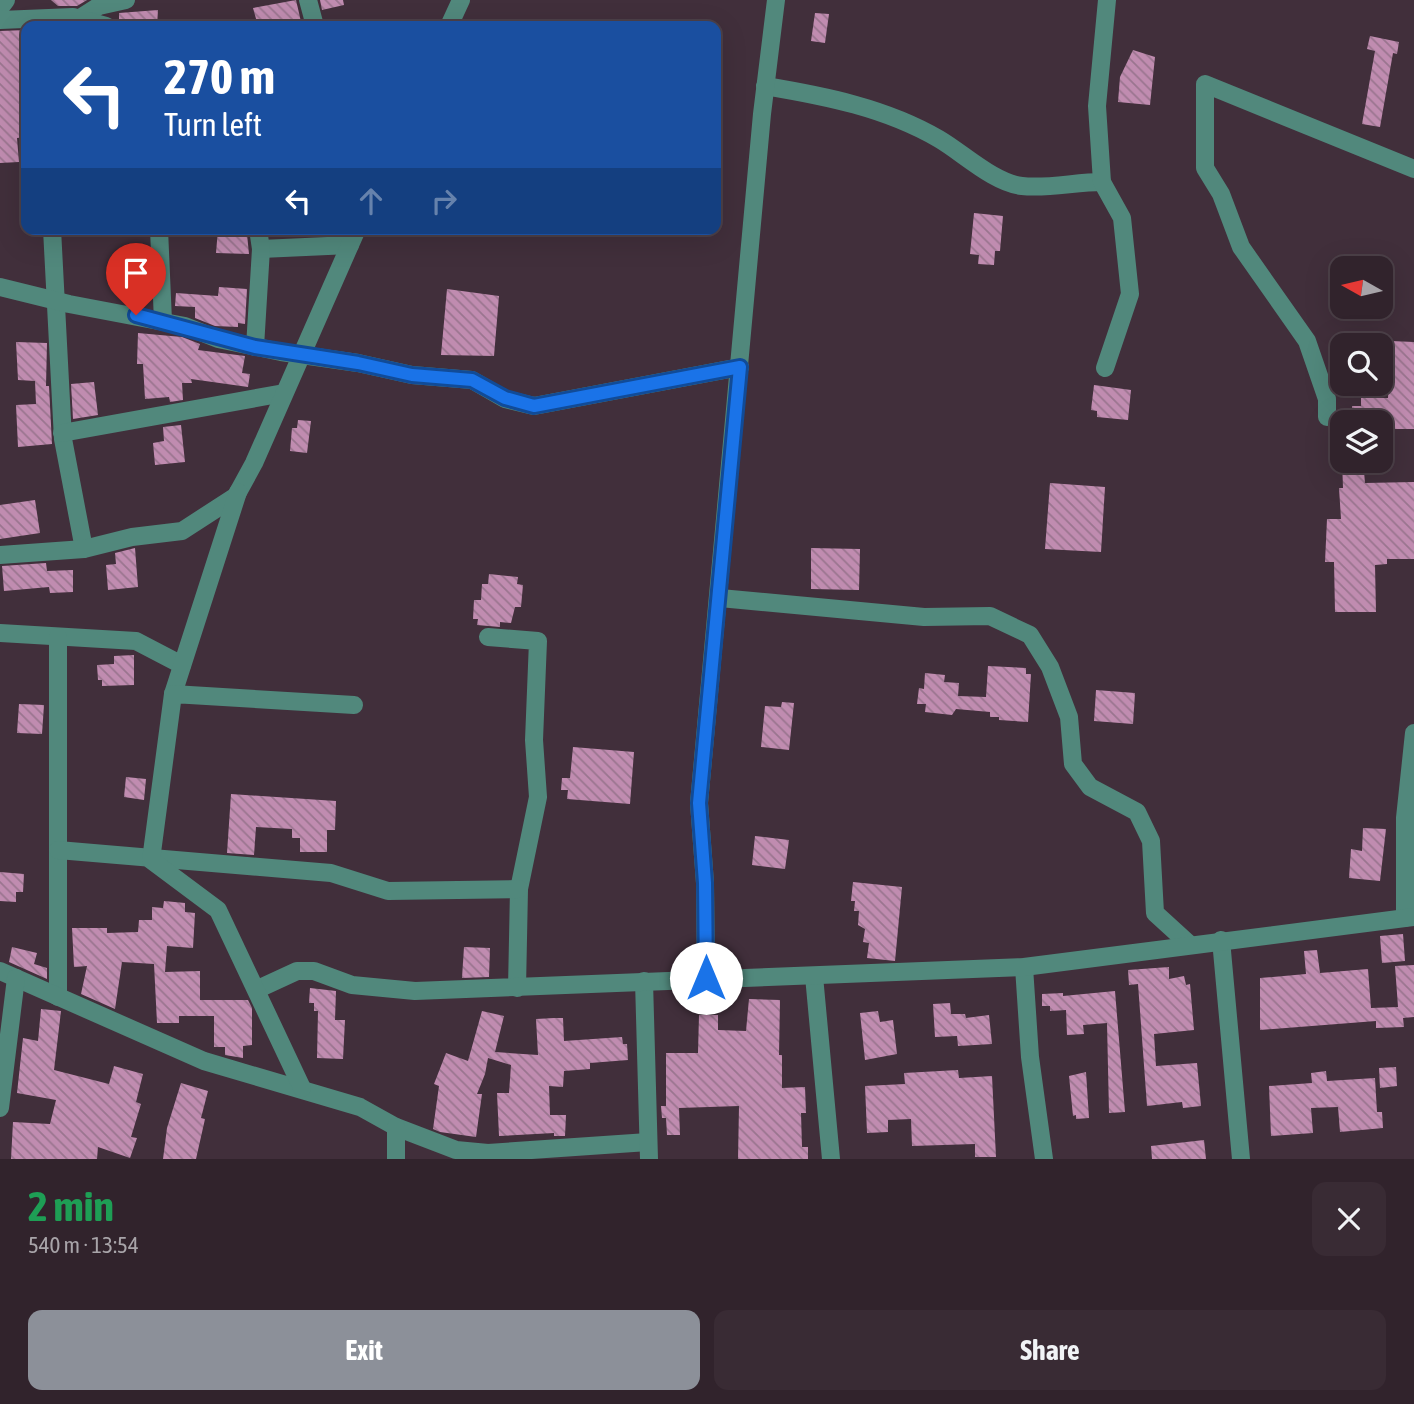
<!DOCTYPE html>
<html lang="en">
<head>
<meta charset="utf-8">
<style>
  :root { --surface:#31232c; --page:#392b34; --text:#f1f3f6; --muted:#a8a4a9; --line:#4c4048; --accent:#8c9099 }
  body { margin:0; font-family:"Asap Condensed",sans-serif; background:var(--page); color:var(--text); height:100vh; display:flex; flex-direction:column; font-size:26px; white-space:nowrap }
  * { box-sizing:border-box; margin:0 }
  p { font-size:23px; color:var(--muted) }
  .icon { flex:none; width:38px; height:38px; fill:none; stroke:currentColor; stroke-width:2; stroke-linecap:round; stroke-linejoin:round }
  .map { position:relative; height:1159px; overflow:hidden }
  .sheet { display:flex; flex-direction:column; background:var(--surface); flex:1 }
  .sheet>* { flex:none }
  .hud { position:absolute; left:21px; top:21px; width:700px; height:214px; border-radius:14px; box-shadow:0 7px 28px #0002,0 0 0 2px var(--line); background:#1a4fa0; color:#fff; overflow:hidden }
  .needle { width:46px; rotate:278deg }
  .tools { position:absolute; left:1330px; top:256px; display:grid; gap:14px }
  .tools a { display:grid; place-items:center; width:63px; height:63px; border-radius:14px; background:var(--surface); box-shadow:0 7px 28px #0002,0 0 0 2px var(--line); font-size:35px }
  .pin { position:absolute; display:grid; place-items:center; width:60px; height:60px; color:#fff; margin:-72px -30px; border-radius:50% 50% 50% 0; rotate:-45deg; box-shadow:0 0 7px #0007 }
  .pin .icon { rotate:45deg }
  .me { position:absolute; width:77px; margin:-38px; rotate:0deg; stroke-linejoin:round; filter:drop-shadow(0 0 5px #0008) }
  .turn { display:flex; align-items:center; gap:24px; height:147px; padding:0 28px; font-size:32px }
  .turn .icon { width:91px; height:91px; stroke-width:2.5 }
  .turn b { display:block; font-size:49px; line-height:60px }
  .lanes { display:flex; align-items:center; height:66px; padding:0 28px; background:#0003; justify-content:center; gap:35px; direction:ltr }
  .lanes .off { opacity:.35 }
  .round { display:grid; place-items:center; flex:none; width:74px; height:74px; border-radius:14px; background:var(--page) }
  .headline { display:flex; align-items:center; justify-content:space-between; height:119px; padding:0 28px }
  h1 { font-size:42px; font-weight:700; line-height:52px; color:#1e9e55 }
  .primary-button { display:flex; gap:14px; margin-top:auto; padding:14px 28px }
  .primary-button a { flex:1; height:80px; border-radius:14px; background:var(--accent); color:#fff; font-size:28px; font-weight:700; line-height:80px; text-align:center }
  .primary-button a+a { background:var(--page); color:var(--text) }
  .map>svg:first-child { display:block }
  .building { fill:url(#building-back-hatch) }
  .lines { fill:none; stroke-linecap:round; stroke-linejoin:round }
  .minor { stroke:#51887c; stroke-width:18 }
  .route-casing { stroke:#114b97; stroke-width:18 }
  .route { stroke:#1a73e8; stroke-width:12 }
</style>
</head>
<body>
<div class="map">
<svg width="1414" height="1159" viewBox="0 0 1414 1159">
  <defs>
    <pattern id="building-back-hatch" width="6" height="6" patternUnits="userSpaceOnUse" patternTransform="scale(1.75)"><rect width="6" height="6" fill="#c08cb0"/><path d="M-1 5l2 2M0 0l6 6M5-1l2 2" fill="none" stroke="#9a758f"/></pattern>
  </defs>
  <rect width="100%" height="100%" fill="#412f3b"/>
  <g class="building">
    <polygon points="51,0 87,0 77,6 58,6"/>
    <polygon points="296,0 302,26 258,26 253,8"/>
    <polygon points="320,0 343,0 344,5 322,10"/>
    <polygon points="158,10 157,26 119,26 119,13"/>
    <polygon points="815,13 829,14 825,43 811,41"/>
    <polygon points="26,30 26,137 17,138 19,162 0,163 0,31"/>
    <polygon points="1370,36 1399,42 1397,54 1393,53 1380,127 1362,124 1375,51 1367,49"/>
    <polygon points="1133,50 1155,57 1150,105 1118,102 1120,77"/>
    <polygon points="974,213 1003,216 1000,251 995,251 994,265 978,264 979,255 970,254"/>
    <polygon points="218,229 241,229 240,234 247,234 249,254 216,253"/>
    <polygon points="219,287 247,289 245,324 238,323 238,327 215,326 195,318 195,307 175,306 176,293 218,296"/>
    <polygon points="447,289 499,296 494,356 441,355"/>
    <polygon points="138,333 182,337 200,344 198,350 245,356 242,373 250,374 248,387 191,379 192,383 182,383 183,400 170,402 169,397 145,399 143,364 137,364"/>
    <polygon points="1391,341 1414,342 1414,429 1387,429 1387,422 1337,422 1338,411 1352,410 1352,406 1361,406 1361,398 1388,398"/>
    <polygon points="16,342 47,343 46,386 49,386 52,444 18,447 16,405 36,404 35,381 18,380"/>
    <polygon points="94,382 98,415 73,419 71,384"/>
    <polygon points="1094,385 1131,390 1128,420 1097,417 1097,411 1091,410"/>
    <polygon points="298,420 311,421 307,453 290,451 292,428 297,428"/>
    <polygon points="181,425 185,462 155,465 153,443 164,441 163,427"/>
    <polygon points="1342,460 1363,460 1365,483 1414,482 1414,559 1387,559 1387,564 1375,565 1376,612 1335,612 1334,562 1325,562 1327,519 1341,519 1339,488 1343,488"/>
    <polygon points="1050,483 1105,487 1101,552 1045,549"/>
    <polygon points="35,500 40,533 0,539 0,505"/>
    <polygon points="135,548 138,587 108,590 106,565 116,564 115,553"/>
    <polygon points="811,548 860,549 859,590 811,589"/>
    <polygon points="46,563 47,571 73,570 73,592 50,593 49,587 4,591 2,566"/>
    <polygon points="489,574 518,577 517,584 523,585 521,607 515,607 511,623 500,622 500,627 477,625 478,619 473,619 474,600 481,600 482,584 488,584"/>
    <polygon points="134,655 134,685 102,686 102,680 98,680 97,665 114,664 114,656"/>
    <polygon points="988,666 1026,668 1026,674 1031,674 1028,722 999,720 999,717 990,717 990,712 956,709 952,715 925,712 926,704 917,704 919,688 924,689 925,673 945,675 944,682 959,683 958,696 986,697"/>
    <polygon points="1096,690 1135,693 1133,724 1094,721"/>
    <polygon points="782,702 794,703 789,750 761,747 765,706 781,707"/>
    <polygon points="19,704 44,705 42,734 17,733"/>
    <polygon points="573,747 634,752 630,804 567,799 568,790 561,790 562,778 570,778"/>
    <polygon points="126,777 146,779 144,800 124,797"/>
    <polygon points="231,794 336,801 335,830 327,830 327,852 300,852 300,838 292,838 292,829 256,827 254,855 227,853"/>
    <polygon points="1363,828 1386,829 1380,881 1349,878 1351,849 1362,851"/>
    <polygon points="755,836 789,840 785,869 752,865"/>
    <polygon points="0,872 24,874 23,892 16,892 16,902 0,901"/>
    <polygon points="853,882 902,887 895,961 867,958 869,943 863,942 865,929 858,925 859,911 854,911 855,901 851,901"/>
    <polygon points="164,901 185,903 185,912 195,913 193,948 167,946 165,972 200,971 200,1000 248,1000 252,1008 252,1045 243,1046 243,1058 225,1055 225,1047 214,1047 214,1016 179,1016 179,1023 157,1023 154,964 122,962 115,1009 81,994 87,966 74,967 72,928 107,928 107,933 138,932 139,920 152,920 152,907 163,908"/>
    <polygon points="1403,934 1405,961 1382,963 1380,936"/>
    <polygon points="12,947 37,953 34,964 47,968 47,979 9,962"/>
    <polygon points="464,947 490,948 489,977 462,978"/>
    <polygon points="1317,950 1320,973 1368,969 1371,1008 1398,1007 1395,966 1414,965 1414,1017 1403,1018 1404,1027 1376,1028 1376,1021 1260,1030 1260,978 1306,974 1304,951"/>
    <polygon points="1169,967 1169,979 1184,976 1186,985 1190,984 1194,1030 1154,1034 1156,1066 1197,1063 1201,1106 1183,1108 1182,1102 1147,1106 1138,984 1129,985 1128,970"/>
    <polygon points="310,988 336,991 335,1020 345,1020 343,1059 317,1058 318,1011 314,1011 314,1003 309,1003"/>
    <polygon points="1115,991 1125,1112 1109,1113 1107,1023 1083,1025 1084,1034 1067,1035 1066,1010 1050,1011 1050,1006 1042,1006 1042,994 1063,993 1063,996"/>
    <polygon points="749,999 780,1000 779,1055 782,1055 782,1088 805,1087 806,1113 801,1113 802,1147 808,1147 808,1159 738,1159 739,1106 679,1108 680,1135 667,1135 666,1118 662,1118 661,1106 666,1106 666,1053 698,1053 699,1015 718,1015 718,1030 746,1031"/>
    <polygon points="950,1003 951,1014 965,1014 966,1018 989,1015 992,1044 958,1046 957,1036 935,1037 933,1004"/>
    <polygon points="41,1009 61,1011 54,1070 109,1084 114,1066 143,1074 136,1102 141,1104 131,1137 137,1138 130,1158 98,1147 97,1159 11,1159 13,1122 50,1124 56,1100 17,1093 23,1038 38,1041"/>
    <polygon points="482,1011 504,1016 495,1052 538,1055 536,1019 554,1018 563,1018 564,1041 622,1037 623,1044 627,1044 628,1060 590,1063 590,1069 564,1071 563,1087 549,1086 550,1115 566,1115 565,1136 554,1136 554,1133 499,1136 497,1093 509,1093 511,1065 488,1058 485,1074 477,1094 482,1094 476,1137 440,1132 433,1129 439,1086 434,1084 446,1053 468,1061"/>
    <polygon points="878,1011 880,1022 893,1020 897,1054 865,1060 860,1013"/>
    <polygon points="1396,1067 1397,1086 1380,1088 1379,1068"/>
    <polygon points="958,1070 959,1078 992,1076 996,1157 975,1157 975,1144 912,1146 911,1119 888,1120 888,1132 867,1133 865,1086 905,1084 904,1073"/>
    <polygon points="1326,1071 1327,1081 1375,1078 1377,1112 1382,1112 1383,1128 1340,1132 1338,1107 1311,1108 1313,1133 1271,1136 1269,1086 1312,1083 1311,1073"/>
    <polygon points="1086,1072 1089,1118 1076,1119 1076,1115 1073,1116 1069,1076"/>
    <polygon points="181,1083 208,1091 201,1118 205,1119 196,1159 163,1159 167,1128"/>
    <polygon points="1204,1140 1206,1159 1152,1159 1151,1146"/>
  </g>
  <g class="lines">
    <g class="minor">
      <polyline points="308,0 315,26"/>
      <polyline points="0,8 6,0"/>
      <polyline points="80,18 99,6 126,0"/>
      <polyline points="0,20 73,17 106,26"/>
      <polyline points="449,26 461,0"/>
      <path d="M 765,86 C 825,96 886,108 939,139 C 963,153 994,183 1022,186 C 1047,189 1076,182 1102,182"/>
      <polyline points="52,229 63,439 84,549"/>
      <polyline points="159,229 163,321"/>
      <polyline points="261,249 350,245"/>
      <polyline points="0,287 69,304 185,326 218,339 281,352 358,363 412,375 472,380 505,399 534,406 740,367"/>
      <polyline points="255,347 261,249 258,229"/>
      <polyline points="1105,368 1130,294 1122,218 1102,182 1097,106 1107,0"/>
      <polyline points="1327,417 1327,399 1307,341 1241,247 1221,194 1205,168 1205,84 1414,169"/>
      <polyline points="62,433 284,393"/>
      <polyline points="0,555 84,549 132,537 182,531 236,496 254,463 357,229"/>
      <polyline points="720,598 924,617 990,616 1030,635 1050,667 1069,717 1073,764 1090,787 1137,812 1151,841 1155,913 1189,944"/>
      <polyline points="0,633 136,641 182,665"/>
      <polyline points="58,637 58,997"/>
      <polyline points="488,637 538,641 534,740 538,797 519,889 517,988"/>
      <polyline points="173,694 238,492"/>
      <polyline points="58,850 331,873 388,891 519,889"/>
      <polyline points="1405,918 1405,818 1414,733"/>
      <polyline points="1221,940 1241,1159"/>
      <polyline points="1024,967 1030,1057 1044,1159"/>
      <polyline points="0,971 204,1061 360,1107 396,1127 456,1150 488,1153 648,1142"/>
      <polyline points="814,976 831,1159"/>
      <polyline points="706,977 705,883 699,803 762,114 776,0"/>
      <polyline points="644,981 649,1159"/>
      <polyline points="258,989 297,971 314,971 352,985 415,991 1024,967 1414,917"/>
      <polyline points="302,1088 218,910 151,860 173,694 354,705"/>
      <polyline points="0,1108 16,978"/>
      <polyline points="396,1159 396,1127"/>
    </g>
  </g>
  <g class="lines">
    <g class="route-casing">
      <polyline id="route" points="136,315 255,347 358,363 412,375 472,380 505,398 534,406 740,367 699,803 705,883 706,978"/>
    </g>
    <use href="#route" class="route"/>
  </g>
</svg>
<div class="tools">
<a><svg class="needle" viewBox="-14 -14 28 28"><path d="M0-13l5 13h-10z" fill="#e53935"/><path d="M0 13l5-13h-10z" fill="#a8a4a9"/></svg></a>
<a><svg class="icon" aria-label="search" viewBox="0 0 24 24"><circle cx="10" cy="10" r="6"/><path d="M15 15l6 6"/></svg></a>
<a><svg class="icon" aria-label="layers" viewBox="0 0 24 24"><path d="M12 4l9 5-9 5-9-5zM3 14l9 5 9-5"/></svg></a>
</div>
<div class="pin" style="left:136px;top:315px;background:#d93025"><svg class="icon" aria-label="arrive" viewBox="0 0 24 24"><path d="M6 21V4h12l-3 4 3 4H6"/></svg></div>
<svg class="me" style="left:706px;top:978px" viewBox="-20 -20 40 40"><circle r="19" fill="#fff"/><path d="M0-13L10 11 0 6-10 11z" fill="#1a73e8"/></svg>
<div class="hud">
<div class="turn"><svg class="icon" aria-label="left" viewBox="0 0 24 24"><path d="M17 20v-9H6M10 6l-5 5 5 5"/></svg><div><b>270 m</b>Turn left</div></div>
<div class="lanes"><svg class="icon" aria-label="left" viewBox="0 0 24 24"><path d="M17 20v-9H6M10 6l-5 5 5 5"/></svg><svg class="icon off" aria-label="ahead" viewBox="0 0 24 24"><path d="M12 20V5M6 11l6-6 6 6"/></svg><svg class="icon off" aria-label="right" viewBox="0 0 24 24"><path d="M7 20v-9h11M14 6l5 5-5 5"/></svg></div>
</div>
</div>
<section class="sheet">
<div class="headline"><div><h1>2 min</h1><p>540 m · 13:54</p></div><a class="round"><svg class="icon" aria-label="close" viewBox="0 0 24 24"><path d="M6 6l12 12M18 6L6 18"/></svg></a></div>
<div class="primary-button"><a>Exit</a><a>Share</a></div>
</section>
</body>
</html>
